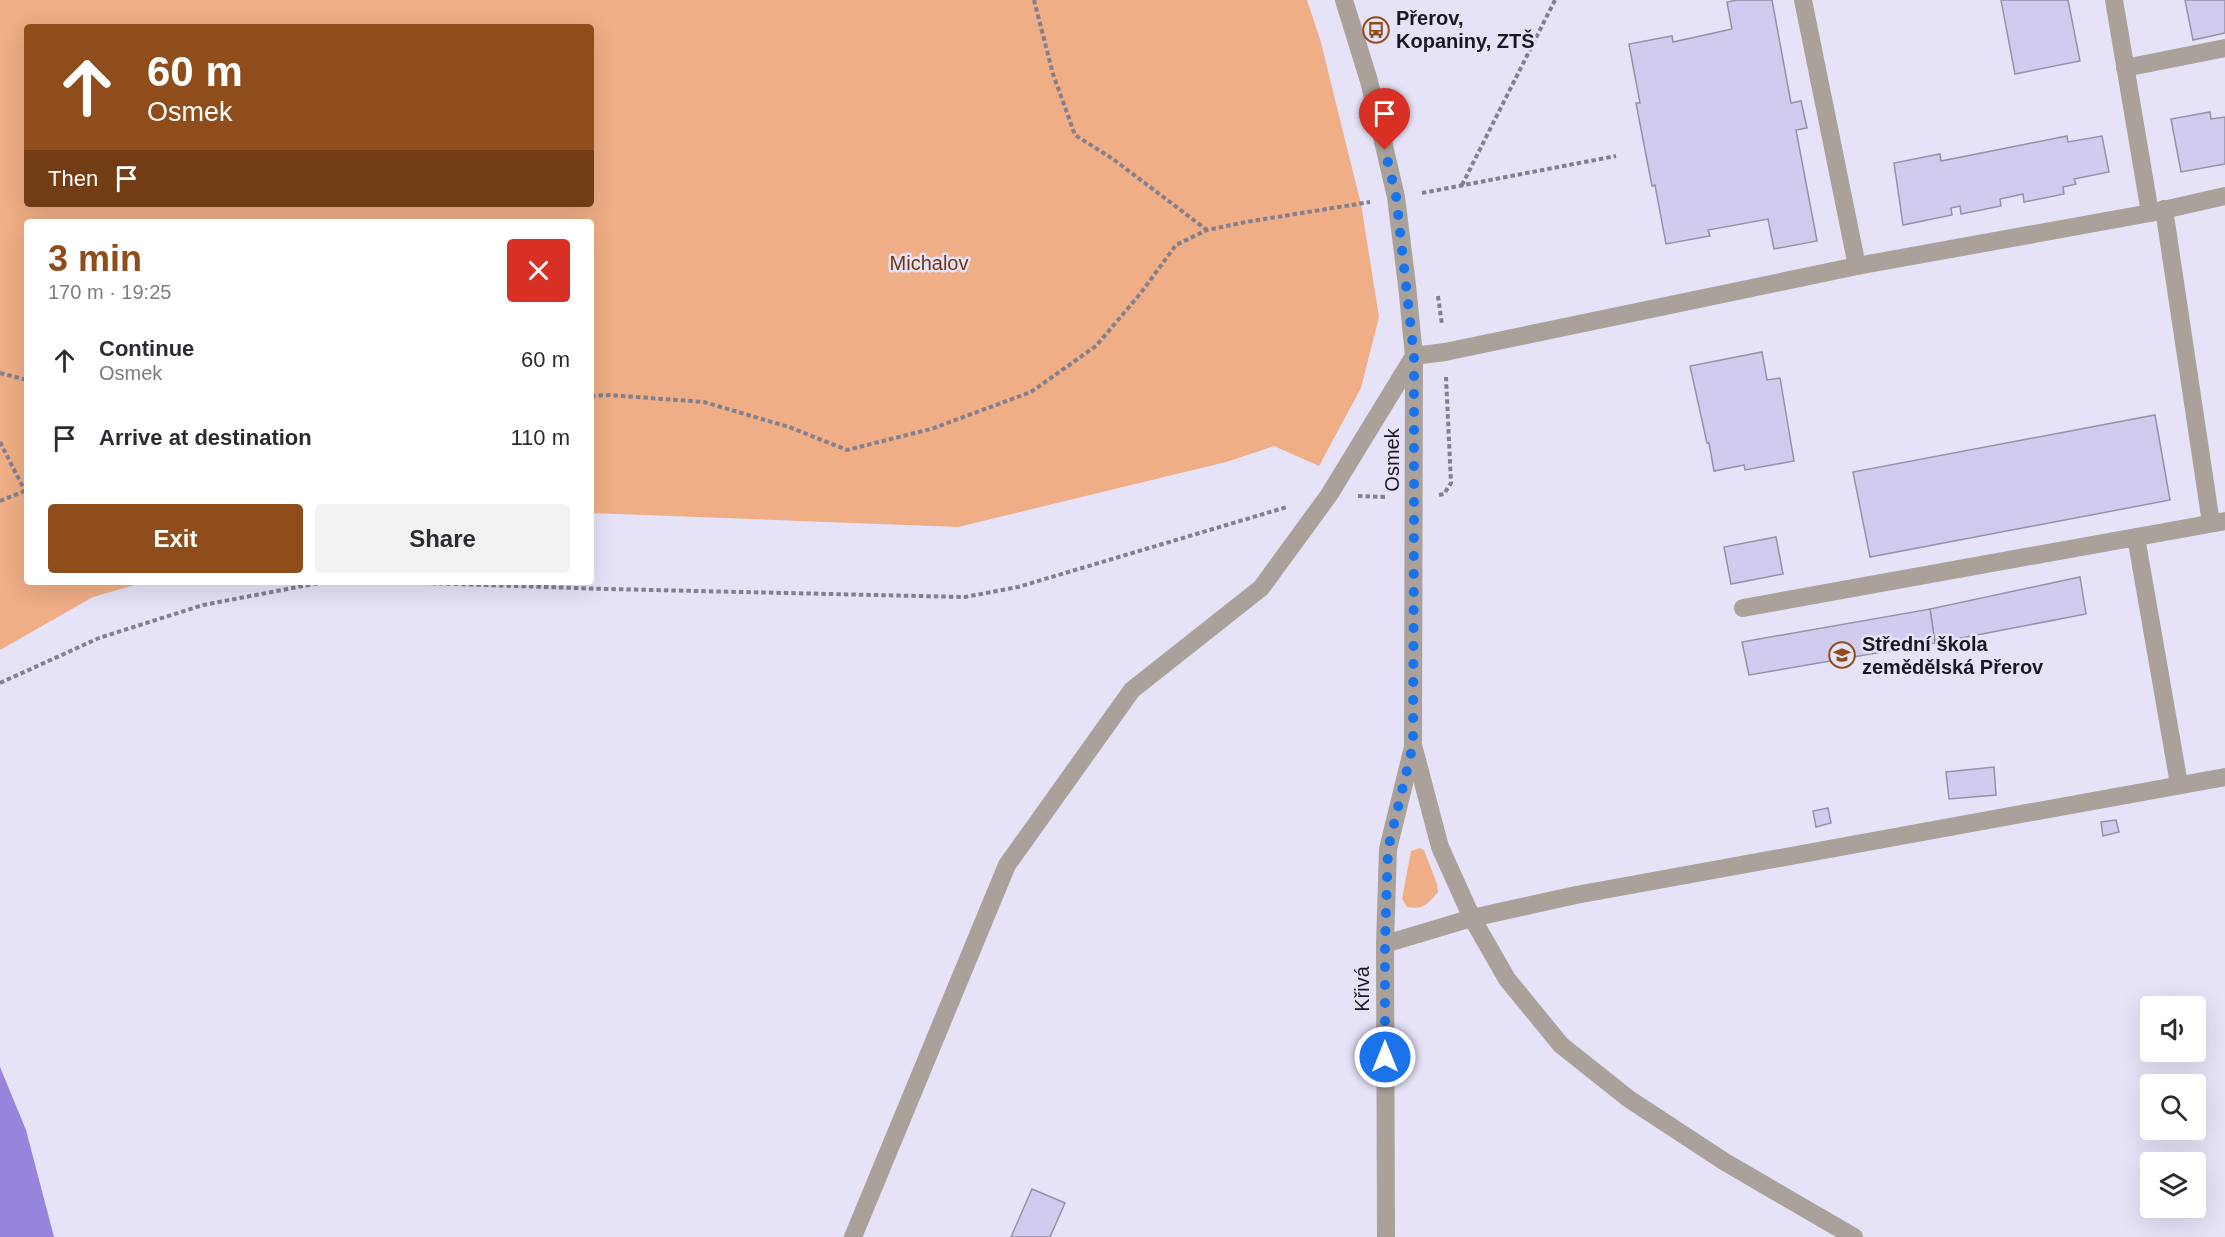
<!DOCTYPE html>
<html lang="en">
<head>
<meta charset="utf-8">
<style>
  :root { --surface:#fff; --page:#f2f2f3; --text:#2b2b33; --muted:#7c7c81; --accent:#8f4d1b }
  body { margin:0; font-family:Helvetica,sans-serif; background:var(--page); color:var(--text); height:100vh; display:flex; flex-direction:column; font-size:22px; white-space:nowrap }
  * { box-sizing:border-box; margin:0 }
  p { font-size:20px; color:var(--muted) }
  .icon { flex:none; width:33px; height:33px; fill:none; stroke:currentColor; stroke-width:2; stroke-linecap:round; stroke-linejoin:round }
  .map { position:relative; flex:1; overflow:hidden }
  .panel { position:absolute; left:24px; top:219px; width:570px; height:366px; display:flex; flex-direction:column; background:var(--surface); border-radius:6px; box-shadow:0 6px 24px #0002 }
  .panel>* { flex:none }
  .top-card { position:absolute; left:24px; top:24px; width:570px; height:183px; border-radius:6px; box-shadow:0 6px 24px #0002; background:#8f4d1b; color:#fff; overflow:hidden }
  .controls { position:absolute; left:2140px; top:996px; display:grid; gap:12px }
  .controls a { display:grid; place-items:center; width:66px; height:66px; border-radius:6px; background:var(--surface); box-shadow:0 6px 24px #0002; font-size:30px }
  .pin { position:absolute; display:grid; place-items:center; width:51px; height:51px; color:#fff; margin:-62px -26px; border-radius:50% 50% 50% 0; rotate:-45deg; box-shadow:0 0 6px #0007 }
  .pin .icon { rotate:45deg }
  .me { position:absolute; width:66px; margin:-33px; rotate:0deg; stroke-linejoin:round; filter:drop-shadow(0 0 4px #0008) }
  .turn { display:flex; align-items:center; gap:21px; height:126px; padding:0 24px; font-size:27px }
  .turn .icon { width:78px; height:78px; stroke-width:2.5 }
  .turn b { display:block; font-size:42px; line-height:51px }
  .then { display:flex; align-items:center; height:57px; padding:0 24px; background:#0003; gap:12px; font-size:22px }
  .round { display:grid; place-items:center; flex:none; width:63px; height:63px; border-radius:6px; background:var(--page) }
  .head { display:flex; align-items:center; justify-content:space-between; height:102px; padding:0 24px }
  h1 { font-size:36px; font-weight:800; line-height:45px; color:var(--accent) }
  .action { display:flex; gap:12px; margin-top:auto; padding:12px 24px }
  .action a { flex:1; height:69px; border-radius:6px; background:var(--accent); color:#fff; font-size:24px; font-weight:800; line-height:69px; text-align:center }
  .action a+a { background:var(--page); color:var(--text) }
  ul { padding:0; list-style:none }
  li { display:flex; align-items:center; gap:18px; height:78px; padding:0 24px }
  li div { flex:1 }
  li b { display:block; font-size:22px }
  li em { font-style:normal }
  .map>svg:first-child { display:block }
  .green { fill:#efae85; fill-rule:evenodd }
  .water { fill:#9784db }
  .building { fill:#d1cbf0; stroke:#9592a7; stroke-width:1.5 }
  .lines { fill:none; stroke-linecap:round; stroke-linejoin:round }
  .path { stroke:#828090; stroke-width:4; stroke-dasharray:4.5 3; stroke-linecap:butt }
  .minor { stroke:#aaa19b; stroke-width:18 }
  .route { stroke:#1a73e8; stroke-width:10; stroke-dasharray:0 18 }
  .labels { text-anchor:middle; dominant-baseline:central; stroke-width:5; stroke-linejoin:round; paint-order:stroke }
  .poi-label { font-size:20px; font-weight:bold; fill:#191820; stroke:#e6e3f9; text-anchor:start }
  .park-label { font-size:20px; fill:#6f380c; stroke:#e6e3f9 }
  .street-label { font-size:20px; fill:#191820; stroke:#e6e3f9 }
</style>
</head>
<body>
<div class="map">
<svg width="2225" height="1237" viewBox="0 0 2225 1237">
  <rect width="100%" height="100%" fill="#e6e3f9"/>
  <g class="green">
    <path d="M 0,0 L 1307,0 L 1320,39 L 1361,204 L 1379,317 L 1361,388 L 1319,466 L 1274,446 L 1226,462 L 958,527 L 591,513 L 591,222 L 27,222 L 27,582 L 145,582 L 93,597 L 0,650 ZM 27,27 L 591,27 L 591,204 L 27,204 Z"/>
    <path d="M 1420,848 L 1424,850 L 1437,884 L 1438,892 C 1428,904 1423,910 1407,907 L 1402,899 L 1411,851 Z"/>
  </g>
  <polygon class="water" points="0,1067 26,1130 54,1237 0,1237"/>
  <g class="building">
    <polygon points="1737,0 1772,0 1791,103 1801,101 1807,128 1796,130 1817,241 1774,249 1768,219 1708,230 1710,236 1666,244 1655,185 1652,186 1636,103 1640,103 1629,44 1672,36 1673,42 1732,29 1727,2"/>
    <polygon points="2001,0 2068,0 2080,61 2015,74"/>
    <polygon points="2185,0 2225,0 2225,33 2193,40"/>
    <polygon points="2210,112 2211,119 2225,117 2225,164 2181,172 2171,119"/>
    <polygon points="2067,136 2068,142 2102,136 2109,172 2074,179 2076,184 2063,187 2064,194 2024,202 2023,194 2000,199 2001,206 1961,214 1960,206 1951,208 1952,215 1903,225 1894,163 1940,154 1941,161"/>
    <polygon points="1762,352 1767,380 1780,378 1794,461 1745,470 1744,465 1714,471 1709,443 1707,443 1690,366"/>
    <polygon points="2155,415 2170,500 1870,557 1853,472"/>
    <polygon points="1776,537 1783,574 1731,584 1724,547"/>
    <polygon points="2080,577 2086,614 1935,643 1930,609"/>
    <polygon points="1930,609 1935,643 1749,675 1742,642"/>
    <polygon points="1994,767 1996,795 1949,799 1946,772"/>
    <polygon points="1828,808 1831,823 1816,827 1813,811"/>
    <polygon points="2116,820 2119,832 2103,836 2101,822"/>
    <polygon points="1032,1189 1065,1203 1050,1237 1011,1237"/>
  </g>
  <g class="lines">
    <g class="path">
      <polyline points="1034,0 1053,74 1075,135 1113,159 1207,230"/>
      <polyline points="1462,185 1555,0"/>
      <polyline points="1422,193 1616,156"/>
      <polyline points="1438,296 1442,325"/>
      <polyline points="0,373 27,380"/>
      <polyline points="591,396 609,395 704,402 789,427 847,450 931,429 1031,392 1096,346 1140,294 1176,245 1207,230 1246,222 1370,202"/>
      <polyline points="0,442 25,491"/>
      <polyline points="1439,495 1444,494 1451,483 1446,377"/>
      <polyline points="1358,496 1387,497"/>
      <polyline points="0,501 27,490"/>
      <polyline points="394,582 607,589 965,597 1018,587 1287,507"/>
      <polyline points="0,683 99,638 203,605 324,582"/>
    </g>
    <g class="minor">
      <polyline points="1344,0 1369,81 1396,197 1407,285 1414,356 1413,745 1440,847 1472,918 1507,979 1561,1045 1629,1099 1725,1162 1854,1237"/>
      <polyline points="1803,0 1857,266"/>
      <polyline points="2114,0 2150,213"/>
      <polyline points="2125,68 2225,48"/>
      <polyline points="2164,209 2211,523"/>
      <polyline points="2136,537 2179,784"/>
      <polyline points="1743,608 2225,521"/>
      <polyline points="1385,944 1472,918 1576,895 2225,777"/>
      <polyline points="853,1237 1007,865 1132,690 1261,588 1329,495 1414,356 1445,352 1857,266 2150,213 2225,196"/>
      <polyline points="1386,1237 1385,944 1388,849 1413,747"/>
    </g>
  </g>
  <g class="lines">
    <polyline class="route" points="1385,1057 1385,944 1388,849 1413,745 1414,520 1414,356 1396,196 1385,150"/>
  </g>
  <defs>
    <g id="bus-ring" transform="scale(1.35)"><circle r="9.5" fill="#e6e3f9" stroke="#8f4d1b" stroke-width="1.5"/><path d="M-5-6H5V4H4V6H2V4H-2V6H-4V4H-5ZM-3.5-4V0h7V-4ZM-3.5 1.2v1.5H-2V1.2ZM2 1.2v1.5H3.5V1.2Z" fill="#8f4d1b"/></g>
    <g id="school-ring" transform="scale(1.35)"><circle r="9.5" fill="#e6e3f9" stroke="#8f4d1b" stroke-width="1.5"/><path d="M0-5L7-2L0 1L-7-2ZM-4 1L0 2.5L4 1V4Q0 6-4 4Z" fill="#8f4d1b"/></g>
  </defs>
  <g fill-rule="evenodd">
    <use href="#bus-ring" x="1376" y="30"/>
    <use href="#school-ring" x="1842" y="655"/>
  </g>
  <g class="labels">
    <g class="poi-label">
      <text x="1396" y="18">Přerov,<tspan x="1396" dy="23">Kopaniny, ZTŠ</tspan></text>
      <text x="1862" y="644">Střední škola<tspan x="1862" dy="23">zemědělská Přerov</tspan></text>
    </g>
    <g class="park-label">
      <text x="929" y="263">Michalov</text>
    </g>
    <g class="street-label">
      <text transform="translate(1392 460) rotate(-90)">Osmek</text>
      <text transform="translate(1362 989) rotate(-90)">Křivá</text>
    </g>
  </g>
</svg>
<div class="controls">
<a><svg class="icon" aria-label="sound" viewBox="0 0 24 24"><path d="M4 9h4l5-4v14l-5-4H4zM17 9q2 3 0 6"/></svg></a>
<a><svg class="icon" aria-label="search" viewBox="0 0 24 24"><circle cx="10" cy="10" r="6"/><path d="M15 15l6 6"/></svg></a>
<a><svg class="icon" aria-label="layers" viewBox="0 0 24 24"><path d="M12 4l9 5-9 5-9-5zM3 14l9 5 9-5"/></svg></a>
</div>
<div class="pin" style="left:1385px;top:150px;background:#d93025"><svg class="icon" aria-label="arrive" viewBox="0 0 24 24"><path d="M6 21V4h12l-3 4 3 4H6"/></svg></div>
<svg class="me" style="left:1385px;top:1057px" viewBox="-20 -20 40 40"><circle r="17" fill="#1a73e8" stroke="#fff" stroke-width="3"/><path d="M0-11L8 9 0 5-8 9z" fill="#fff"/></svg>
<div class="top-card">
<div class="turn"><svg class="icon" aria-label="ahead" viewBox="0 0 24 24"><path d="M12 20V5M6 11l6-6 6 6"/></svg><div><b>60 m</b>Osmek</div></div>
<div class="then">Then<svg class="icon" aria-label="arrive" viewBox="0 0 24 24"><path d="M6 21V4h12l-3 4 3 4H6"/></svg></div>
</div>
<section class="panel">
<div class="head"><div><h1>3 min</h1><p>170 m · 19:25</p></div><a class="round" style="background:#d93025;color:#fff"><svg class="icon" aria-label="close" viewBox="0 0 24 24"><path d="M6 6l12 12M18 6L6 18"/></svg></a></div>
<ul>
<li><svg class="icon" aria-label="ahead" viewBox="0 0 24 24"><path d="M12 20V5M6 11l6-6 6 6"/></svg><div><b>Continue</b><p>Osmek</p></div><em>60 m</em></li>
<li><svg class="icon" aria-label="arrive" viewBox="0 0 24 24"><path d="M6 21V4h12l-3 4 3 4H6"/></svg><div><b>Arrive at destination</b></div><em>110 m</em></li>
</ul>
<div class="action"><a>Exit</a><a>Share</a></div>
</section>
</div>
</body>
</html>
